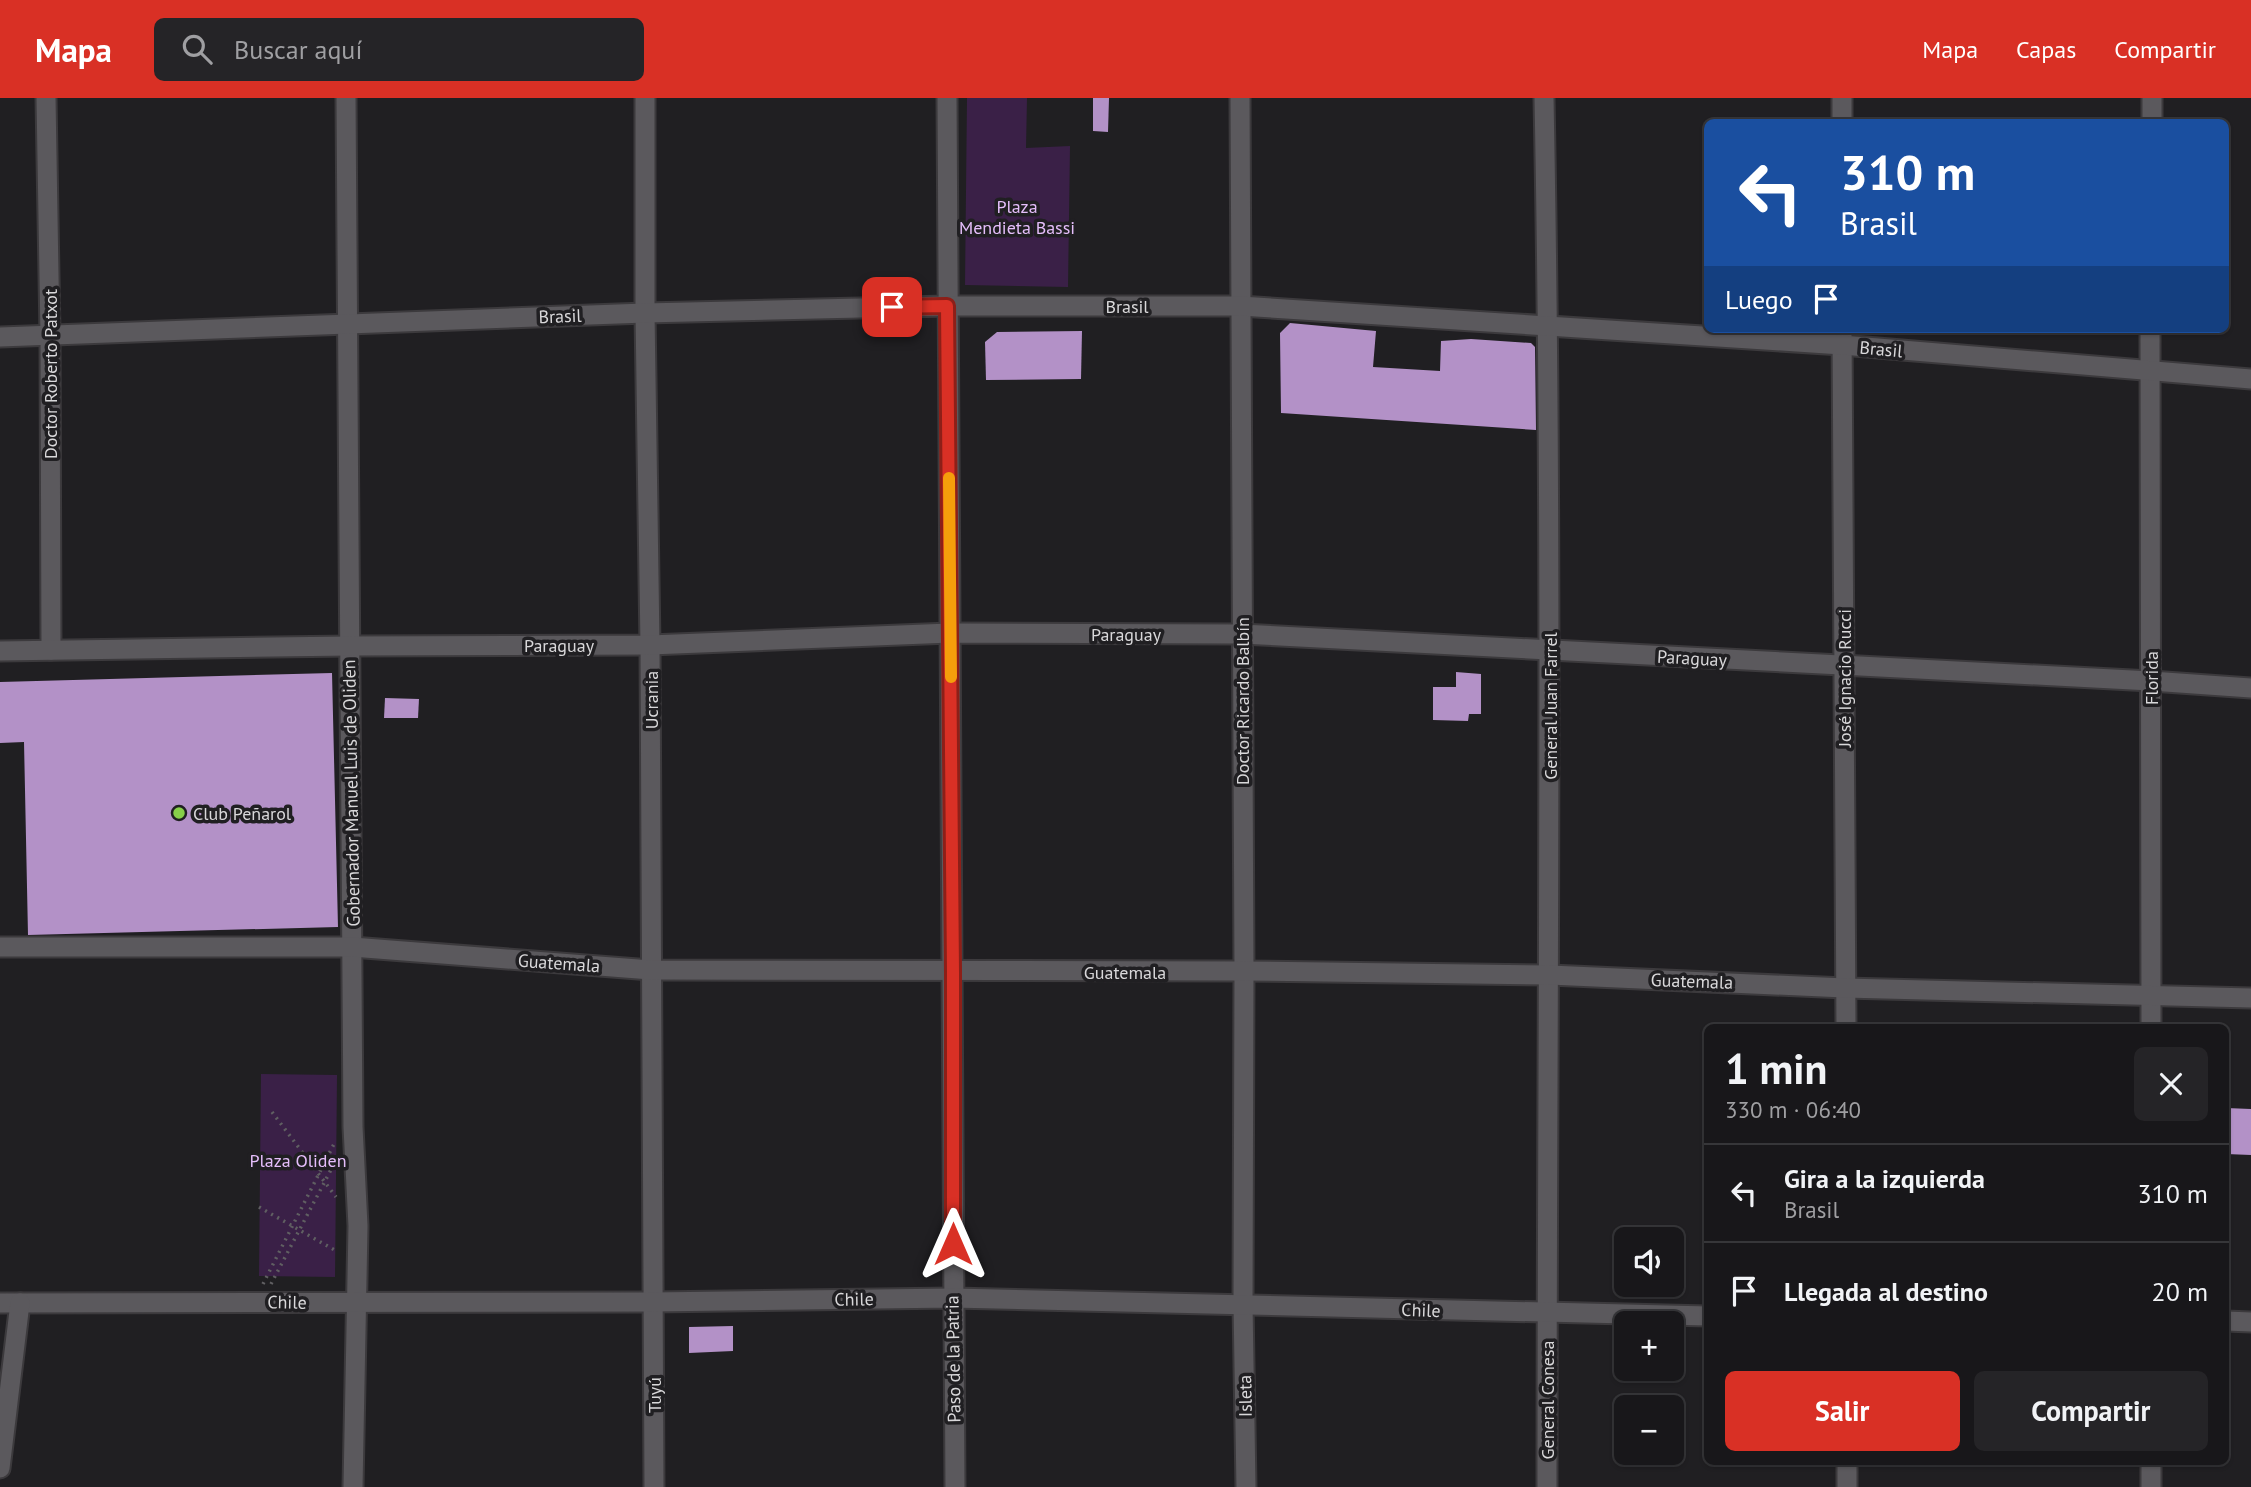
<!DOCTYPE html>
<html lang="es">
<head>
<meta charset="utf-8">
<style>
  :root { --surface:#18171a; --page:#252427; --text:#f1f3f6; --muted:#9f9fa2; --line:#363639; --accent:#d93025 }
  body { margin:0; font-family:"PT Sans",sans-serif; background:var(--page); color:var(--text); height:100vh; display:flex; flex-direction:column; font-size:26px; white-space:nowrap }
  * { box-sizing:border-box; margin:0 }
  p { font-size:23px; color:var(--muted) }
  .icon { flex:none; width:38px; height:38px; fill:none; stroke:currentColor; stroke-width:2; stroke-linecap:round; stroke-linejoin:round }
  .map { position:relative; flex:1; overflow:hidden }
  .drawer { position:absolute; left:1704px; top:926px; width:525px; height:441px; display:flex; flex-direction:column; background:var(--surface); border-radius:10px; box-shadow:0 2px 5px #0004,0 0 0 2px var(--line) }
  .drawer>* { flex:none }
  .guide { position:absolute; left:1704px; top:21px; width:525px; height:214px; border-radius:10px; box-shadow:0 2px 5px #0004,0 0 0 2px var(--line); background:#1a4fa0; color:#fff; overflow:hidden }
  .buttons { position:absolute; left:1614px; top:1129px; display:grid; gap:14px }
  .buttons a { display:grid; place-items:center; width:70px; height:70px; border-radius:10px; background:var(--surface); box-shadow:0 2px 5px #0004,0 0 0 2px var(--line); font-size:35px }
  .pin { position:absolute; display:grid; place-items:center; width:60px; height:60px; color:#fff; margin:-30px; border-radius:14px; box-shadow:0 4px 10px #0006 }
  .me { position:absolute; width:77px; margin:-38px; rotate:0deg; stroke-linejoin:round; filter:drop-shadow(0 0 5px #0008) }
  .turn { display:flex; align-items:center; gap:24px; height:147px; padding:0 21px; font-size:32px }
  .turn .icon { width:91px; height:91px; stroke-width:2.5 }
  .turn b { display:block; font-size:49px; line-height:60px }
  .then { display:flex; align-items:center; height:66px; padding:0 21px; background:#0003; gap:14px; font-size:26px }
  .round { display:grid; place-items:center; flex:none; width:74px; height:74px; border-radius:10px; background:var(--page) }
  .summary { display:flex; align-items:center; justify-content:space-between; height:119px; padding:0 21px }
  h1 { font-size:42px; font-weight:700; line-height:52px }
  .primary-button { display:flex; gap:14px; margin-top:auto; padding:14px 21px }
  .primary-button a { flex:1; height:80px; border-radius:10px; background:var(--accent); color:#fff; font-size:28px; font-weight:700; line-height:80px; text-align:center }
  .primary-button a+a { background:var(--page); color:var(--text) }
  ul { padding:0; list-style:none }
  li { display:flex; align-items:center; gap:21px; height:98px; padding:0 21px; border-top:2px solid var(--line) }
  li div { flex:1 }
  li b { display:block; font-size:26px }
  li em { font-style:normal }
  header { display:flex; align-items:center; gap:42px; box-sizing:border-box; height:98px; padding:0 35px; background:var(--accent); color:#fff }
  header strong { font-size:33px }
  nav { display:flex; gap:38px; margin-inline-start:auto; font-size:24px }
  .search { width:490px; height:63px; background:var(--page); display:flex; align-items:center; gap:18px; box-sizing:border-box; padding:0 24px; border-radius:10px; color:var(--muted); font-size:26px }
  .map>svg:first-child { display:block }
  .green { fill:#3a2047 }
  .building { fill:#b391c7 }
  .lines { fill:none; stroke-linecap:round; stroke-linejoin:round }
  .street-casing { stroke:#3c3a3d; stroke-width:23 }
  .path { stroke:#605f62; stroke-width:3.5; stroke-dasharray:2 5; stroke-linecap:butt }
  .street { stroke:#5b595d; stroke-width:19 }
  .route-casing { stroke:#8d1f18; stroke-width:18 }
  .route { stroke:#d93025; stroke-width:12 }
  .slow { stroke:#f59e0b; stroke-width:12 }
  .poi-dot { fill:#87cf4a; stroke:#201f22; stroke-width:2.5 }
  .labels { text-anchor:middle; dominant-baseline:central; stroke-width:7; stroke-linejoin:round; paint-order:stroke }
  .park-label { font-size:18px; fill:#e5befb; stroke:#201f22 }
  .street-label { font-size:18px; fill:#d9d8da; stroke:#201f22 }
  .poi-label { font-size:18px; fill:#d9d8da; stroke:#201f22; text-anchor:start }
</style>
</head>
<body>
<header>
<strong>Mapa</strong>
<div class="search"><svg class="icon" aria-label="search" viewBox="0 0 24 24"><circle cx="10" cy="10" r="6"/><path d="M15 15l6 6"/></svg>Buscar aquí</div>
<nav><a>Mapa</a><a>Capas</a><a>Compartir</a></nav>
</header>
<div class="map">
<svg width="2251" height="1389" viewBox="0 0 2251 1389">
  <rect width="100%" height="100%" fill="#201f22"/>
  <g class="green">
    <polygon points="967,0 1027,0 1026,50 1070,48 1068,189 965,187"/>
    <polygon points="261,976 337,977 335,1179 259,1178"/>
  </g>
  <g class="building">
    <polygon points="1093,0 1109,0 1108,34 1093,33"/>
    <polygon points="1290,225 1376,233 1373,269 1440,273 1441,243 1471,241 1531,245 1535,249 1536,332 1281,315 1280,235"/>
    <polygon points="1082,233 1081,281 986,282 985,244 997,234"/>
    <polygon points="1456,574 1481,576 1481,616 1469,616 1468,623 1433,622 1433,589 1456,589"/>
    <polygon points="332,575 338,829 28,837 24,644 0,645 0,584"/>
    <polygon points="385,600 419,601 418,620 384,620"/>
    <polygon points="2226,1010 2251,1011 2251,1057 2226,1056"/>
    <polygon points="733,1228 733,1253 689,1255 689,1229"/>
  </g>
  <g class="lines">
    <g class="street-casing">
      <g id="street">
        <polyline points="46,0 50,237 51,552"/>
        <polyline points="346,0 353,1029 358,1128 353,1389"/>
        <polyline points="645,0 645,215 650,547 654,1389"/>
        <polyline points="947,0 955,1389"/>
        <polyline points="1240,0 1244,873 1243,1206 1246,1389"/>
        <path d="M 1544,0 C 1553,463 1547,926 1547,1389"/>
        <polyline points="1842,0 1842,24"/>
        <polyline points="2152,24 2152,0"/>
        <polyline points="1842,231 1846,929"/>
        <polyline points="2150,231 2151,929"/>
        <polyline points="0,239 645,215 947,208 1240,208 1842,247 2251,281"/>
        <polyline points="0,553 349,548 650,547 950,535 1241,536 2151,583 2251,590"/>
        <polyline points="0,849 352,849 651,872 1244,873 1550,877 1845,890 2251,900"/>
        <polyline points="0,1205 653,1204 953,1200 1708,1218"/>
        <polyline points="2226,1223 2251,1224"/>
        <polyline points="1847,1363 1847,1389"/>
        <polyline points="2151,1363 2151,1389"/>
        <polyline points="0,1370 20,1205"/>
      </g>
    </g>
    <g class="path">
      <polyline points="272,1014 336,1099"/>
      <polyline points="259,1109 338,1154"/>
      <polyline points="263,1186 334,1046"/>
      <polyline points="271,1186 334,1066"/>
    </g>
    <use href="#street" class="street"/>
  </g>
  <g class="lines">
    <g class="route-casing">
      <polyline id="route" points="892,209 947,208 953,874 953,1146"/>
    </g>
    <use href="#route" class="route"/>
    <polyline class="slow" points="949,380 951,579"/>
  </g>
  <circle class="poi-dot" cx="179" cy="715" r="7"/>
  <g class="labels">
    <g class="park-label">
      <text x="1017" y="108">Plaza<tspan x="1017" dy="21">Mendieta Bassi</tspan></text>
      <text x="298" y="1062">Plaza Oliden</text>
    </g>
    <g class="street-label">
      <text x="1127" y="208">Brasil</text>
      <text transform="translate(560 218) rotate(-2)">Brasil</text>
      <text transform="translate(1881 251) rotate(5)">Brasil</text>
      <text transform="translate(50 276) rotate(-90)">Doctor Roberto Patxot</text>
      <text x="1126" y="536">Paraguay</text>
      <text x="559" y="547">Paraguay</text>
      <text transform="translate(1692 560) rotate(3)">Paraguay</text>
      <text transform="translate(1844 580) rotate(-90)">José Ignacio Rucci</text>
      <text transform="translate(2151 580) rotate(-90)">Florida</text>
      <text transform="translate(651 602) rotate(-90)">Ucrania</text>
      <text transform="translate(1242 603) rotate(-90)">Doctor Ricardo Balbín</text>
      <text transform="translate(1550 608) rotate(-90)">General Juan Farrel</text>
      <text transform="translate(351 695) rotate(-91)">Gobernador Manuel Luis de Oliden</text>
      <text transform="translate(559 865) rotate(4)">Guatemala</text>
      <text x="1125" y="874">Guatemala</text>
      <text transform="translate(1692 883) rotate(2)">Guatemala</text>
      <text transform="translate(854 1201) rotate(-1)">Chile</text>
      <text transform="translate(287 1204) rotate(1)">Chile</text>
      <text transform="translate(1421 1212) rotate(2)">Chile</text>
      <text transform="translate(953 1261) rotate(-91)">Paso de la Patria</text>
      <text transform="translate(654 1297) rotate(-90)">Tuyú</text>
      <text transform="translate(1245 1298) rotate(-91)">Isleta</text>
      <text transform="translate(1547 1302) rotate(-90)">General Conesa</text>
    </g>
    <g class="poi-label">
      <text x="193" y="715">Club Peñarol</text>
    </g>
  </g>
</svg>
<div class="buttons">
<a><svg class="icon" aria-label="sound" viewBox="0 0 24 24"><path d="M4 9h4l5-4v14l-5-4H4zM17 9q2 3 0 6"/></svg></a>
<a>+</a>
<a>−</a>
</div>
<div class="pin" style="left:892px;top:209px;background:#d93025"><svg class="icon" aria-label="arrive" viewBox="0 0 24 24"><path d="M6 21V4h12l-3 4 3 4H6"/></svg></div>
<svg class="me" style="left:953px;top:1146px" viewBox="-20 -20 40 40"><path d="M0-17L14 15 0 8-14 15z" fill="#d93025" stroke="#fff" stroke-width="4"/></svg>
<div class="guide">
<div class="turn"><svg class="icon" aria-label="left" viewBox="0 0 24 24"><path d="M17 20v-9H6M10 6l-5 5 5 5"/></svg><div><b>310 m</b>Brasil</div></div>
<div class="then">Luego<svg class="icon" aria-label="arrive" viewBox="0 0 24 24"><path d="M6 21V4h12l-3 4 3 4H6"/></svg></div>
</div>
<section class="drawer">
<div class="summary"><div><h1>1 min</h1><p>330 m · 06:40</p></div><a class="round"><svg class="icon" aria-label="close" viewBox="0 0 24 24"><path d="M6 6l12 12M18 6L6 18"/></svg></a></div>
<ul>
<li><svg class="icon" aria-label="left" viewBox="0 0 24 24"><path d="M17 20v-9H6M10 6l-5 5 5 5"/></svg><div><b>Gira a la izquierda</b><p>Brasil</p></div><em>310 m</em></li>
<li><svg class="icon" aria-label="arrive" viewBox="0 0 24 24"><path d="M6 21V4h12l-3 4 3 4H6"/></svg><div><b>Llegada al destino</b></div><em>20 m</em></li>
</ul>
<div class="primary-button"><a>Salir</a><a>Compartir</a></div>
</section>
</div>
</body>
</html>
